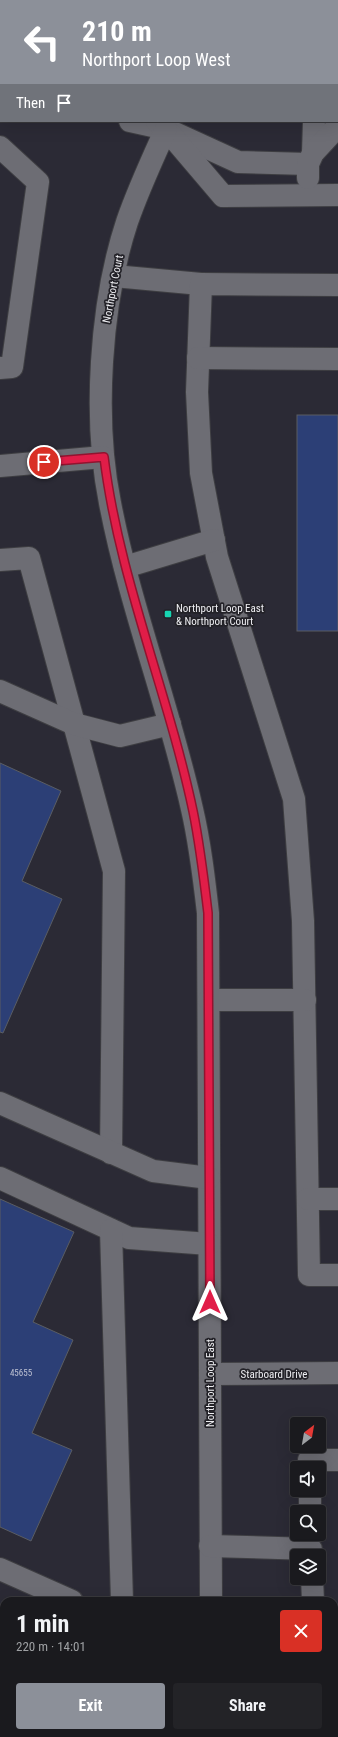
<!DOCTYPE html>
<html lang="en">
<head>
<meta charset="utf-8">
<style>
  :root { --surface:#1a1a1e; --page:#232327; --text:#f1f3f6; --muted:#9fa1a4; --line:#38383c; --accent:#8c9099 }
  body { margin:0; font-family:"Roboto Condensed",sans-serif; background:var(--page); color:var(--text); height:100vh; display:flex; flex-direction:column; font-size:15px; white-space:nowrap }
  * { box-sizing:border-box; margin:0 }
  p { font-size:13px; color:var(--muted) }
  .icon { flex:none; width:22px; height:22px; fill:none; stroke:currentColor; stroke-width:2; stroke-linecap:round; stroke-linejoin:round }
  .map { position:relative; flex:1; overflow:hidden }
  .details { position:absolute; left:0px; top:1597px; width:338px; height:140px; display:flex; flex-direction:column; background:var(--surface); border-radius:12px 12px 0 0; box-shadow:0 4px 16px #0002,0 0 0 1px var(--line) }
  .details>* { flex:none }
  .top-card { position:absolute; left:0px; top:0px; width:338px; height:122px; box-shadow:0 4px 16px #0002,0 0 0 1px var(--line); background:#8c9099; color:#fff; overflow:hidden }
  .needle { width:26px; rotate:31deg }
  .buttons { position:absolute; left:290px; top:1417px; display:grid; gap:8px }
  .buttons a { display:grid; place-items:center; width:36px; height:36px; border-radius:4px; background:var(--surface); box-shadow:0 4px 16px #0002,0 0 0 1px var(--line); font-size:20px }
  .pin { position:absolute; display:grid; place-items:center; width:34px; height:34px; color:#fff; margin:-17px; border:2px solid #fff; border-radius:50%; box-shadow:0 1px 4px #0007 }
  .me { position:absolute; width:44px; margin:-22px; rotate:0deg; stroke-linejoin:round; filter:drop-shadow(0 0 3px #0008) }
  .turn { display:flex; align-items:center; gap:14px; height:84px; padding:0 16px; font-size:18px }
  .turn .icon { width:52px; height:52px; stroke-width:2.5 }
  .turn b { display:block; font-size:28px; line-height:34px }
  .then { display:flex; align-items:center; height:38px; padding:0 16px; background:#0003; gap:8px; font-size:15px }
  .round { display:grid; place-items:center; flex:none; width:42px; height:42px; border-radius:4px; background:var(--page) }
  .overview { display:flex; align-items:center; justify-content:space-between; height:68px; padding:0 16px }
  h1 { font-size:24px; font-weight:700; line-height:30px }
  .action { display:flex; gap:8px; margin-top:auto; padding:8px 16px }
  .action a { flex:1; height:46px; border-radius:4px; background:var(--accent); color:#fff; font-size:16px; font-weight:700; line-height:46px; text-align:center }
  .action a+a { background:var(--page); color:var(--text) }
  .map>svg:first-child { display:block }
  .built { fill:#2b2a35; fill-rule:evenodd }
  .building { fill:#2c3f76; stroke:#5a5d63 }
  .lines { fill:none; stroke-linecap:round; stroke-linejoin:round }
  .minor-casing { stroke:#3e3e42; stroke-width:24 }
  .minor { stroke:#6d6d74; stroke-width:22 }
  .route-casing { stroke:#92132f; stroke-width:10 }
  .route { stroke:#e11d48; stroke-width:7 }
  .poi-dot { fill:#17d5b2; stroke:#232228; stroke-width:1.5 }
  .labels { text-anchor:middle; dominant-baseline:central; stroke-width:3.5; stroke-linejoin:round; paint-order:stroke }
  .number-label { font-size:9px; fill:#bec2d3 }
  .street-label { font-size:11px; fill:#eeeef2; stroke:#232228 }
  .poi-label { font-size:11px; fill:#eeeef2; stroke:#232228; text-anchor:start }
</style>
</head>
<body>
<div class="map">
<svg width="338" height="1737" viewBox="0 0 338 1737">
  <rect width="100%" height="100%" fill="#232228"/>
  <path class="built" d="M 0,0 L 338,0 L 338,1737 L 0,1737 ZM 1,1 L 337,1 L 337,121 L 1,121 ZM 297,1424 L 319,1424 L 319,1446 L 297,1446 ZM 297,1468 L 319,1468 L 319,1490 L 297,1490 ZM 297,1512 L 319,1512 L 319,1534 L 297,1534 ZM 297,1556 L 319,1556 L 319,1578 L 297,1578 ZM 4,1601 L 334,1601 L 334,1733 L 4,1733 Z"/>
  <g class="building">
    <rect x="297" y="415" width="41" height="216"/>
    <polygon points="0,763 61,791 22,881 62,899 3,1033 0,1032"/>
    <polygon points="0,1199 74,1232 33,1322 73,1340 32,1433 72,1450 31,1541 0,1527"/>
    <polygon points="0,1623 4,1624 4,1733 34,1733 32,1737 0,1737"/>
  </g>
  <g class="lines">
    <g class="minor-casing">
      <g id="minor">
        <polyline points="252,0 253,1"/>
        <polyline points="50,1 50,0"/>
        <polyline points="80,1 81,0"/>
        <polyline points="0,38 1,39"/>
        <polyline points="130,121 166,129 238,162 308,164"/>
        <polyline points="157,121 166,129 223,196 338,195"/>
        <path d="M 166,129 C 152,160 138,190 127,222 C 100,304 93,419 110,503 C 130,607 169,706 192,809 C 200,843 204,878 208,913 L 211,1601"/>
        <polyline points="0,147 38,182 12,367 0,368"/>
        <polyline points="313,153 314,121"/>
        <polyline points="308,178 308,164 313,153 338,126"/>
        <polyline points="114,276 201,284"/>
        <polyline points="338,285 201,284 197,392 201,473 217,557 294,799 303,921 309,1275 338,1275"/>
        <polyline points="198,358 338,359"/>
        <polyline points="0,466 103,457"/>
        <polyline points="0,560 29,558 114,871 111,1153"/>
        <polyline points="125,567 214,540"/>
        <polyline points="0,691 74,724 120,736 170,724"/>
        <polyline points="209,1000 305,1000"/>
        <polyline points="0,1103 153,1171 209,1178"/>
        <polyline points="0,1178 129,1238 209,1244"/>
        <polyline points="308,1199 338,1199"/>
        <polyline points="111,1230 122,1601"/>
        <polyline points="210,1374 338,1373"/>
        <polyline points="309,1468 309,1460 338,1460"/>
        <polyline points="310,1490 310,1512"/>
        <polyline points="210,1546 311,1549"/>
        <polyline points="0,1569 72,1601"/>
        <polyline points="312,1578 313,1601"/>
        <polyline points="100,1737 102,1733"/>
        <polyline points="197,1737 198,1733"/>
        <polyline points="297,1737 298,1733"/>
      </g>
    </g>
    <use href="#minor" class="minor"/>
  </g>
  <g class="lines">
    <g class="route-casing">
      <path id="route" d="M 44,462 L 104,457 C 119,579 168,692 193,811 C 200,845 204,879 208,913 L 210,1302"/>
    </g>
    <use href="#route" class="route"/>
  </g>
  <rect class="poi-dot" x="164" y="610" width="8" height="8" rx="2"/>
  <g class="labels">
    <g class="number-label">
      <text x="21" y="1373">45655</text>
    </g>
    <g class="street-label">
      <text transform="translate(113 289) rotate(-79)">Northport Court</text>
      <text x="274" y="1374">Starboard Drive</text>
      <text transform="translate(210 1383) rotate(-90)">Northport Loop East</text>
    </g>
    <g class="poi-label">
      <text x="176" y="608">Northport Loop East<tspan x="176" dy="13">&amp; Northport Court</tspan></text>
    </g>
  </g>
</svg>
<div class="buttons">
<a><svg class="needle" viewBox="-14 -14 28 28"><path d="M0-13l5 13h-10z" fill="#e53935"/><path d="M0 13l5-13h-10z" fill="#9fa1a4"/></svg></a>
<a><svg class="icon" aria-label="sound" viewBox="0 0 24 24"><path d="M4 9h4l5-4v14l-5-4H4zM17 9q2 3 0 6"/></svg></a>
<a><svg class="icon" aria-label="search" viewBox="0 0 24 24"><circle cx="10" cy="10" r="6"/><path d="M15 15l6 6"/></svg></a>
<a><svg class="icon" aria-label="layers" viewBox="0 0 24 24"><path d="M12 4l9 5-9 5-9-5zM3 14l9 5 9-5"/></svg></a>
</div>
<div class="pin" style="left:44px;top:462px;background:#d93025"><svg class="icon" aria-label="arrive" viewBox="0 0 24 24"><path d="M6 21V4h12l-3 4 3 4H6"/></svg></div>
<svg class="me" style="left:210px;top:1302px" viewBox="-20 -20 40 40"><path d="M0-17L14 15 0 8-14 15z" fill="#e11d48" stroke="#fff" stroke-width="4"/></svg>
<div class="top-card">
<div class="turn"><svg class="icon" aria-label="left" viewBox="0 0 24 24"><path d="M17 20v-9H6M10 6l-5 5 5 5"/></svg><div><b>210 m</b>Northport Loop West</div></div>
<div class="then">Then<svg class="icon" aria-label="arrive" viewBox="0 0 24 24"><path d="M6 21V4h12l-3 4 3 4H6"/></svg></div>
</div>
<section class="details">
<div class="overview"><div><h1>1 min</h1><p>220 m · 14:01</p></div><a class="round" style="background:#d93025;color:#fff"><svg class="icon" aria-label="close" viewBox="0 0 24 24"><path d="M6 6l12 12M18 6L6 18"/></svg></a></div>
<div class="action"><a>Exit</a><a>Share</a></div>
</section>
</div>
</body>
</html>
